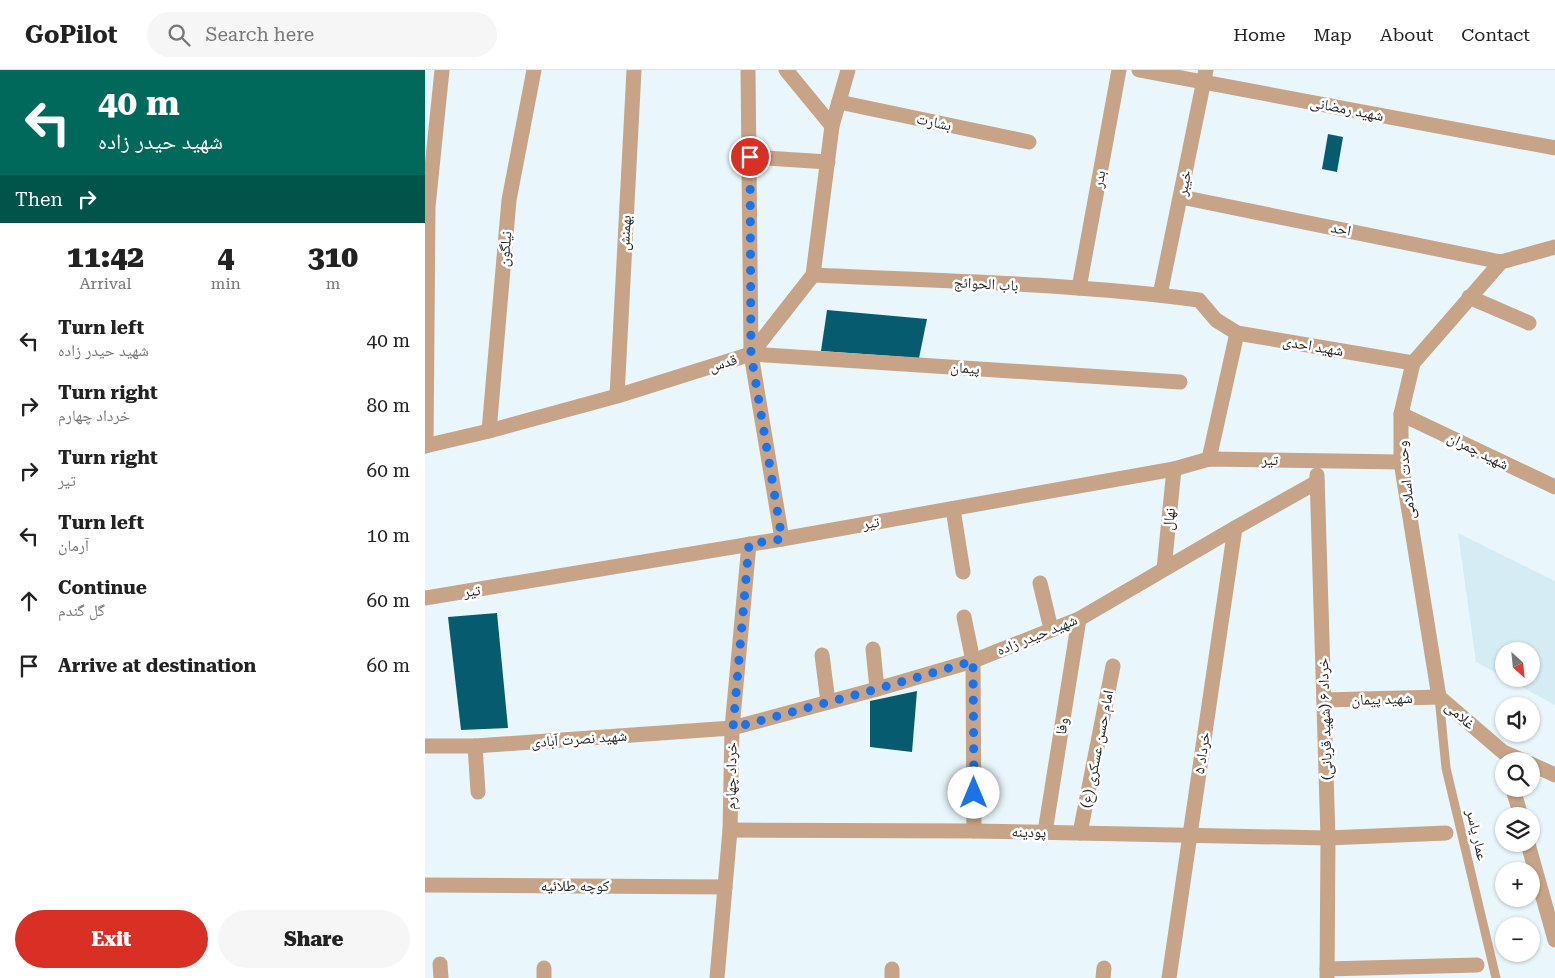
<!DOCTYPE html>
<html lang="en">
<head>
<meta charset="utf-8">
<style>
  :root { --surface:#fff; --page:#f6f6f6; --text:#222; --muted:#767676; --line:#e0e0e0; --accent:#d93025 }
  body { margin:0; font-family:"Roboto Serif","Noto Naskh Arabic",serif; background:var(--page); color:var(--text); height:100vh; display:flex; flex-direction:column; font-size:19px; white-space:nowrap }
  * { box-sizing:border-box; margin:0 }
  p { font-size:16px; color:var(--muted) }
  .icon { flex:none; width:28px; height:28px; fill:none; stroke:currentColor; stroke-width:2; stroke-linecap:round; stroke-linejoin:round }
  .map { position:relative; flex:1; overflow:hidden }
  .side { display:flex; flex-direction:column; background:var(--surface); width:425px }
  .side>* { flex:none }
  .top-card { background:#00695c; color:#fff; overflow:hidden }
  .needle { width:32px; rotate:153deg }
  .buttons { position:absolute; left:1070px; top:572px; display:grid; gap:10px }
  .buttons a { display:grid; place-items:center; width:45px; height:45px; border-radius:50%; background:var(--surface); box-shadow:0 1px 4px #0004; font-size:25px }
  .pin { position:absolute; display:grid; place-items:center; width:42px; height:42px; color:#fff; margin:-21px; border:2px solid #fff; border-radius:50%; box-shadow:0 1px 5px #0007 }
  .me { position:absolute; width:55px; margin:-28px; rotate:0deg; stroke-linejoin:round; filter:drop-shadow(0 0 4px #0008) }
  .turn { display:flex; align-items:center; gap:18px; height:105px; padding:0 15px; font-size:22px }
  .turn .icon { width:65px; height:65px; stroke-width:2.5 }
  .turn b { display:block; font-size:35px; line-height:42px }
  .then { display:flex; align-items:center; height:48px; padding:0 15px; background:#0003; gap:10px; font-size:19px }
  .eta { display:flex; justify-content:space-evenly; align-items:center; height:85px; text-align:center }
  .eta b { font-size:30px; font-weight:800; line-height:35px }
  .cta { display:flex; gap:10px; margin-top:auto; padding:10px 15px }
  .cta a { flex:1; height:58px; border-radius:30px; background:var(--accent); color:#fff; font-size:20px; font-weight:800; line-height:58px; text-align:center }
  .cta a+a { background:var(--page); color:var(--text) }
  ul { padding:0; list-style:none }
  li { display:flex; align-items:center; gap:15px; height:65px; padding:0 15px }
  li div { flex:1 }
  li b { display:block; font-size:19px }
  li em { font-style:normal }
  header { display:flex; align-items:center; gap:30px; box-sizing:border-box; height:70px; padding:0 25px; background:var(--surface); border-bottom:1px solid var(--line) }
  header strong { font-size:24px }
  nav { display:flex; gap:28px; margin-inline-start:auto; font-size:18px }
  .search { width:350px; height:45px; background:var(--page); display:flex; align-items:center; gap:12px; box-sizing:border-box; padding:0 18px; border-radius:28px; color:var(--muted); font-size:19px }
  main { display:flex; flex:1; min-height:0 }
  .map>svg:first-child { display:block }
  .built { fill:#d5ecf4 }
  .building { fill:#075b6f }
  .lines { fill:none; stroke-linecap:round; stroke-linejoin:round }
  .service { stroke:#c7a487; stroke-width:9 }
  .minor { stroke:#c7a487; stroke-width:15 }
  .tertiary { stroke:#c7a487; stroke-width:15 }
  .route { stroke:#1a73e8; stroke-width:9; stroke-dasharray:0 16.2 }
  .labels { text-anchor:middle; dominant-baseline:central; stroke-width:5; stroke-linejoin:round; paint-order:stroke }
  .street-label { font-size:15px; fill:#212628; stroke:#fff }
</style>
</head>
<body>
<header>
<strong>GoPilot</strong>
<div class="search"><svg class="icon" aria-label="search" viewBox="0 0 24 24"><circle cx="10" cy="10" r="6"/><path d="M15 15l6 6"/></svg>Search here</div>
<nav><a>Home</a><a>Map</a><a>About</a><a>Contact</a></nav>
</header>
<main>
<section class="side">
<div class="top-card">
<div class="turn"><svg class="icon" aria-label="left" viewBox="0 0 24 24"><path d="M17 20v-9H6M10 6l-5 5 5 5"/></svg><div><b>40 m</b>شهید حیدر زاده</div></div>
<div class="then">Then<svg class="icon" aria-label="right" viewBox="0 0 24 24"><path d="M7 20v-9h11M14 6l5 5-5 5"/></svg></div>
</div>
<div class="eta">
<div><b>11:42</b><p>Arrival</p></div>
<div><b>4</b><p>min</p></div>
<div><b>310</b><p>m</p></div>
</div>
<ul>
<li><svg class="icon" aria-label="left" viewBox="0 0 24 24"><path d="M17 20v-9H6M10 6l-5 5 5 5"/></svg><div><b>Turn left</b><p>شهید حیدر زاده</p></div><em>40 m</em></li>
<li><svg class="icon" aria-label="right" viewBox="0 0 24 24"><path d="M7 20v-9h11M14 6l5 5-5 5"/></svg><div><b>Turn right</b><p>خرداد چهارم</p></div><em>80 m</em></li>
<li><svg class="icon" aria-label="right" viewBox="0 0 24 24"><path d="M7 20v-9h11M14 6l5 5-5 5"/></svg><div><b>Turn right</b><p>تیر</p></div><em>60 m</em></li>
<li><svg class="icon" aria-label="left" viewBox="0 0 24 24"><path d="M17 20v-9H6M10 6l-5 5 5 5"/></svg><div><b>Turn left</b><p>آرمان</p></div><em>10 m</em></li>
<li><svg class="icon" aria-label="ahead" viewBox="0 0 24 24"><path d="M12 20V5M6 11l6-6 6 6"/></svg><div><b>Continue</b><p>گل گندم</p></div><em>60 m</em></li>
<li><svg class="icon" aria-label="arrive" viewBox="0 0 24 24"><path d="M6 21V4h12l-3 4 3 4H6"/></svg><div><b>Arrive at destination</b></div><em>60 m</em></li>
</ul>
<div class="cta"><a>Exit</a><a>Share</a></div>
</section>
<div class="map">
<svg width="1130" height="908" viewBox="0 0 1130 908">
  <rect width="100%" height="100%" fill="#e9f7fc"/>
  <polygon class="built" points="1033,463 1130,511 1130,635 1082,609 1106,609 1106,581 1079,581 1079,607 1051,592"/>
  <g class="building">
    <polygon points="903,64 918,67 912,102 897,99"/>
    <polygon points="402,240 502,249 494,288 396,281"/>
    <polygon points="72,543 83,658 36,660 23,547"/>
    <polygon points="492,621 487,682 445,677 445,631"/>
  </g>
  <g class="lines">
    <polyline class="service" points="1014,627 1021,698 1071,908"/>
    <g class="minor">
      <polyline points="323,0 326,284 357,469"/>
      <polyline points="361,0 407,56"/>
      <polyline points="714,0 1130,78"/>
      <polyline points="414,32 604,72"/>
      <polyline points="325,87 403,92"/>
      <polyline points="756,127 1076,192"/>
      <path d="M 388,205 C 517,211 646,213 774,230 L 791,250 L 812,263 L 988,293"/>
      <polyline points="654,218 694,0"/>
      <polyline points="735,225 781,0"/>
      <polyline points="1044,227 1104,253"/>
      <polyline points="326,284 755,312"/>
      <polyline points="192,326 209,0"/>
      <polyline points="976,344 1130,417"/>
      <polyline points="64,361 84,130 109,0"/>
      <polyline points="1,376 3,137 17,0"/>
      <polyline points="784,389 812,263"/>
      <polyline points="892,405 903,768 902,908"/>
      <polyline points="528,439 538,502"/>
      <polyline points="739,499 749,399"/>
      <polyline points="615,513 626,559"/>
      <polyline points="0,528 357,469 749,399 784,389 976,392"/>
      <polyline points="539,547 548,591 549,761"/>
      <polyline points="448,579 452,619"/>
      <polyline points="397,585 403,632"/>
      <polyline points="1014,627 976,392 976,344 988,293 1076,192 1130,177"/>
      <polyline points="1014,627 1078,682 1099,691"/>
      <polyline points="899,630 1014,627"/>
      <polyline points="0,676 50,676 307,658 452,619 548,591 654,549 810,458 892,412"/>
      <polyline points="50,676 53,722"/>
      <polyline points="1106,694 1130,705"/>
      <polyline points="1088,719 1096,746"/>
      <polyline points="305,760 549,761 903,768 1021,763"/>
      <polyline points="620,762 654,549"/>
      <polyline points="655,763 688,596"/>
      <polyline points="1103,774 1130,870"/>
      <polyline points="0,815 300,817"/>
      <polyline points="15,894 16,908"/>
      <polyline points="119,898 119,908"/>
      <polyline points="902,899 1052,895"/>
      <polyline points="292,908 305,760 307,658 324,474"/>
      <polyline points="467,908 467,899"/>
      <polyline points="678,908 679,898"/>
      <polyline points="744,908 810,458"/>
    </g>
    <polyline class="tertiary" points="0,376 64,361 192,326 326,284 388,205 407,56 423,0"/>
  </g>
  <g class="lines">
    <polyline class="route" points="325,87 326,284 357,469 324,474 308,658 452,619 548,591 549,723"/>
  </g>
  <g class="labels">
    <g class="street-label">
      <text transform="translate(922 39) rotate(11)">شهید رمضانی</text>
      <text transform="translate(509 52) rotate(12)">بشارت</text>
      <text transform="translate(674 109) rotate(-80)">بدر</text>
      <text transform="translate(759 113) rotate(-79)">خیبر</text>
      <text transform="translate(916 159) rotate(11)">احد</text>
      <text transform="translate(200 163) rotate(-87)">بهمنش</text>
      <text transform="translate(80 179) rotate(-85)">نیلگون</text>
      <text transform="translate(561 214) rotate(3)">باب الحوائج</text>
      <text transform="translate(888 276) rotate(10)">شهید احدی</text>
      <text transform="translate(298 293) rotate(-17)">قدس</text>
      <text transform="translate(540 298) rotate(4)">پیمان</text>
      <text transform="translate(1053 381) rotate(26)">شهید چمران</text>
      <text transform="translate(845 390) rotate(1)">تیر</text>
      <text transform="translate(981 410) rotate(-96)">وحدت اسلامی</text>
      <text transform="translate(744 449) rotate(-84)">نهال</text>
      <text transform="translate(446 453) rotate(-10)">تیر</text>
      <text transform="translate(47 521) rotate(-9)">تیر</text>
      <text transform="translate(612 565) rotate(-22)">شهید حیدر زاده</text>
      <text transform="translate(957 629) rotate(-2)">شهید پیمان</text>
      <text transform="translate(1035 645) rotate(41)">غلامی</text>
      <text transform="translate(900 649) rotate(-92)">خرداد ۶ (شهید قربانی)</text>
      <text transform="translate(637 656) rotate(-81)">وفا</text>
      <text transform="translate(154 669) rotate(-4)">شهید نصرت آبادی</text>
      <text transform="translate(672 679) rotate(-79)">امام حسن عسکری (ع)</text>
      <text transform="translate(777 683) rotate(-82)">خرداد ۵</text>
      <text transform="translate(306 706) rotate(-89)">خرداد چهارم</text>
      <text transform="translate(604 762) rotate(1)">پودینه</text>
      <text transform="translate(1052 765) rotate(77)">عمار یاسر</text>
      <text x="150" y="816">کوچه طلائیه</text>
    </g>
  </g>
</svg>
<div class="buttons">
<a><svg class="needle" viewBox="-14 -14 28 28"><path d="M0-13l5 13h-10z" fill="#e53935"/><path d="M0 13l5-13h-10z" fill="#767676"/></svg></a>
<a><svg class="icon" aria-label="sound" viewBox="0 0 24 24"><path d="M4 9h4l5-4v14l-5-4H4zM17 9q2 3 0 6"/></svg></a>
<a><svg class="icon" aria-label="search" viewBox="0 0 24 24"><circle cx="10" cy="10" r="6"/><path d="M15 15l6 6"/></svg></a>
<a><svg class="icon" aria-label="layers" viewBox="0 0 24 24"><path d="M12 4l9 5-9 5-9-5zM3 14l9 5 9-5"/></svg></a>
<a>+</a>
<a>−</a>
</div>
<div class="pin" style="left:325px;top:87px;background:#d93025"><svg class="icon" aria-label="arrive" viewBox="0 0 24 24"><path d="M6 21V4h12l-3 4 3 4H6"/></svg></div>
<svg class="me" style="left:549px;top:723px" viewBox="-20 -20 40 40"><circle r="19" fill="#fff"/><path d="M0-13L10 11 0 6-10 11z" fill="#1a73e8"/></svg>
</div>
</main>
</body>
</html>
